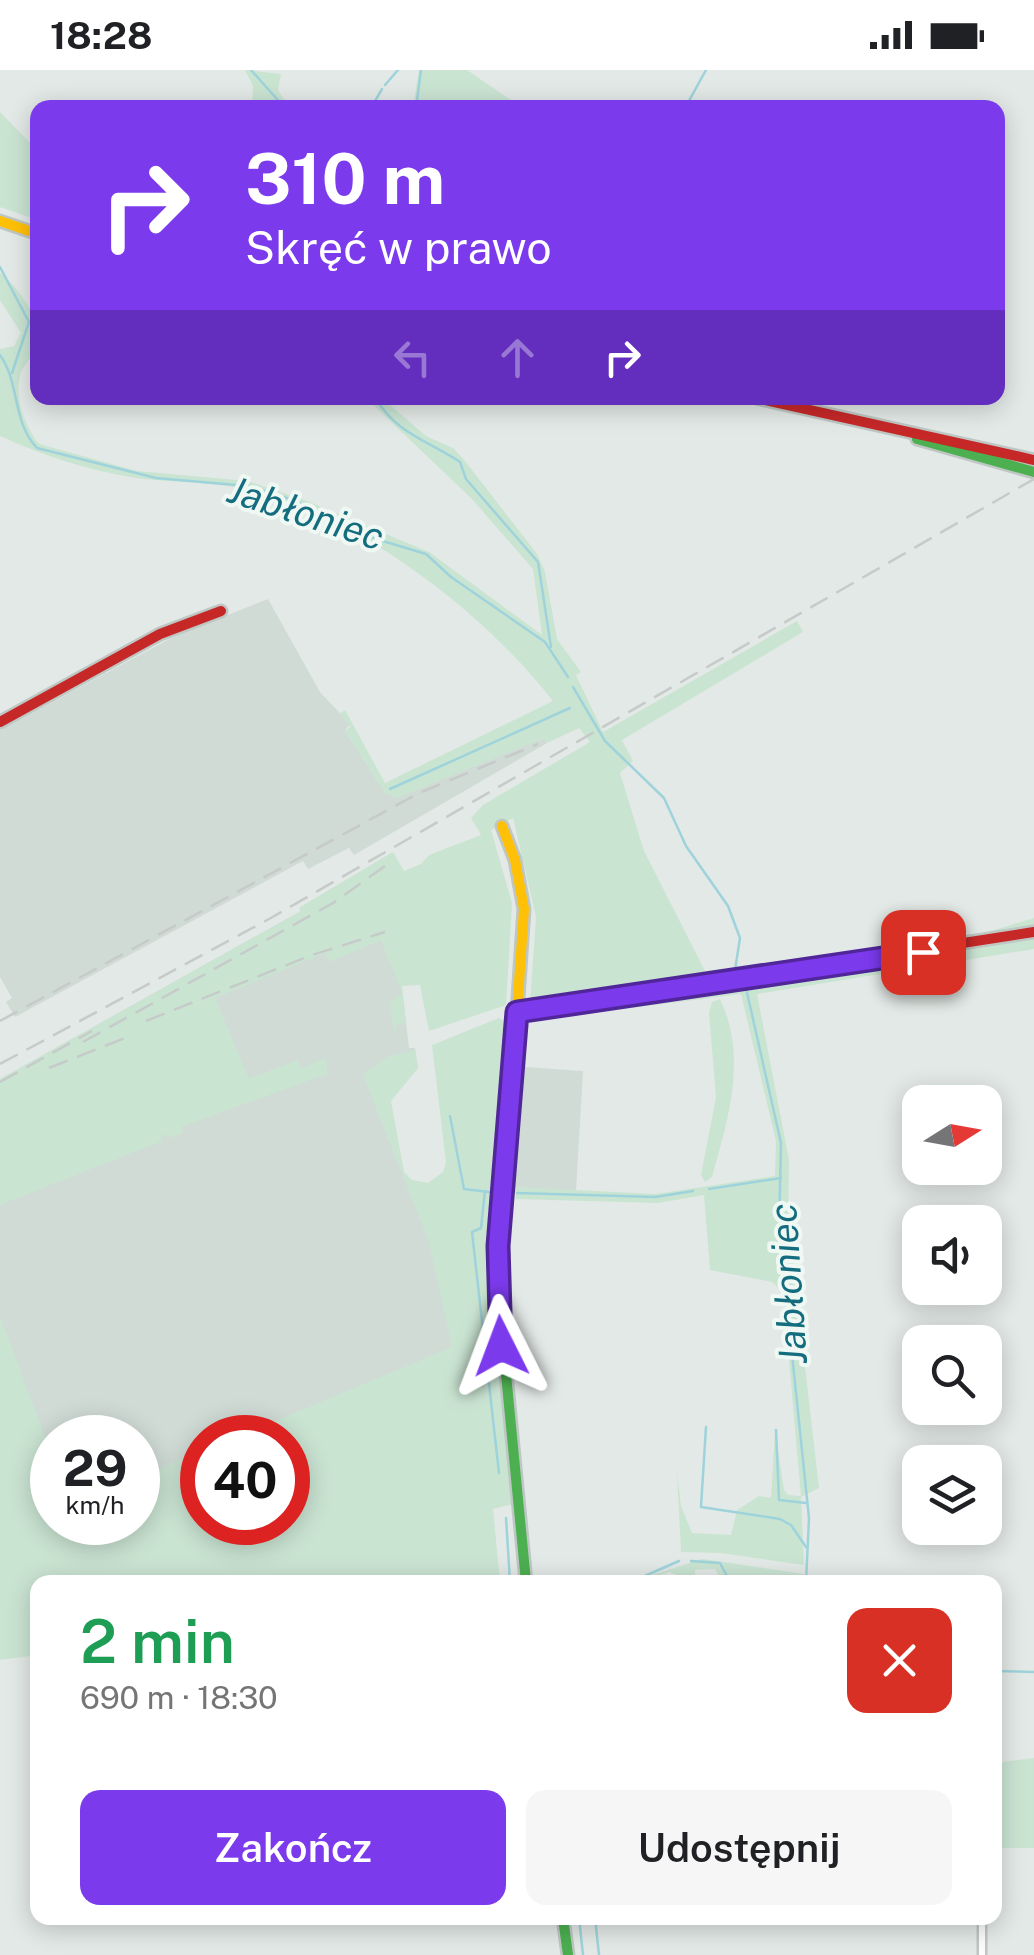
<!DOCTYPE html>
<html lang="pl">
<head>
<meta charset="utf-8">
<style>
  :root { --surface:#fff; --page:#f6f6f6; --text:#202124; --muted:#757577; --accent:#7c3aed }
  body { margin:0; font-family:"Public Sans",sans-serif; background:var(--page); color:var(--text); height:100vh; display:flex; flex-direction:column; font-size:38px; white-space:nowrap }
  * { box-sizing:border-box; margin:0 }
  p { font-size:32px; color:var(--muted) }
  .icon { flex:none; width:55px; height:55px; fill:none; stroke:currentColor; stroke-width:2; stroke-linecap:round; stroke-linejoin:round }
  .map { position:relative; flex:1; overflow:hidden }
  .side { position:absolute; left:30px; top:1505px; width:972px; height:350px; display:flex; flex-direction:column; background:var(--surface); border-radius:20px; box-shadow:0 5px 25px #0003 }
  .side>* { flex:none }
  .guide { position:absolute; left:30px; top:30px; width:975px; height:305px; border-radius:20px; box-shadow:0 5px 25px #0003; background:#7c3aed; color:#fff; overflow:hidden }
  .needle { width:65px; rotate:79deg }
  .tools { position:absolute; left:902px; top:1015px; display:grid; gap:20px }
  .tools a { display:grid; place-items:center; width:100px; height:100px; border-radius:20px; background:var(--surface); box-shadow:0 5px 25px #0003; font-size:50px }
  .speed { position:absolute; left:30px; top:1345px; display:flex; gap:20px; font-size:50px; font-weight:700; text-align:center }
  .speed>* { display:grid; place-content:center; width:130px; height:130px; border-radius:50%; background:var(--surface); box-shadow:0 5px 25px #0003; line-height:1 }
  .speed small { font-size:25px; font-weight:400 }
  .speed .limit { border:15px solid #d22; background:#fff; color:#111 }
  .pin { position:absolute; display:grid; place-items:center; width:85px; height:85px; color:#fff; margin:-42px; border-radius:20px; box-shadow:0 5px 15px #0006 }
  .me { position:absolute; width:110px; margin:-55px; rotate:357deg; stroke-linejoin:round; filter:drop-shadow(0 0 8px #0008) }
  .turn { display:flex; align-items:center; gap:35px; height:210px; padding:0 50px; font-size:45px }
  .turn .icon { width:130px; height:130px; stroke-width:2.5 }
  .turn b { display:block; font-size:70px; line-height:85px }
  .lanes { display:flex; align-items:center; height:95px; padding:0 50px; background:#0003; justify-content:center; gap:50px; direction:ltr }
  .lanes .off { opacity:.35 }
  .round { display:grid; place-items:center; flex:none; width:105px; height:105px; border-radius:20px; background:var(--page) }
  .overview { display:flex; align-items:center; justify-content:space-between; height:170px; padding:0 50px }
  h1 { font-size:60px; font-weight:600; line-height:75px; color:#1e9e55 }
  .button { display:flex; gap:20px; margin-top:auto; padding:20px 50px }
  .button a { flex:1; height:115px; border-radius:20px; background:var(--accent); color:#fff; font-size:40px; font-weight:600; line-height:115px; text-align:center }
  .button a+a { background:var(--page); color:var(--text) }
  .status { display:flex; justify-content:space-between; align-items:center; height:70px; padding:0 50px; background:var(--surface); direction:ltr }
  .status svg { height:28px; fill:currentColor }
  .map>svg:first-child { display:block }
  .built { fill:#d0dbd6; fill-rule:evenodd }
  .green { fill:#cae4d2 }
  .lines { fill:none; stroke-linecap:round; stroke-linejoin:round }
  .stream { stroke:#9fd3db; stroke-width:2.5 }
  .street-casing { stroke:#c0c6c3; stroke-width:11 }
  .fast-casing { stroke:#bec7c3; stroke-width:15 }
  .slow-casing { stroke:#bec7c3; stroke-width:15 }
  .jam-casing { stroke:#bec7c3; stroke-width:15 }
  .street { stroke:#fbfcfb; stroke-width:6 }
  .fast { stroke:#4caf50; stroke-width:10 }
  .slow { stroke:#ffc107; stroke-width:10 }
  .jam { stroke:#c62828; stroke-width:10 }
  .rail { stroke:#c6cbc9; stroke-width:2.5; stroke-dasharray:20 10; stroke-linecap:butt }
  .route-casing { stroke:#51269a; stroke-width:25 }
  .route { stroke:#7c3aed; stroke-width:18 }
  .labels { text-anchor:middle; dominant-baseline:central; stroke-width:8; stroke-linejoin:round; paint-order:stroke }
  .water-label { font-size:38px; font-style:italic; fill:#146d7f; stroke:#f0f8f4 }
</style>
</head>
<body>
<div class="status"><b>18:28</b><svg viewBox="0 0 49 12"><path d="M0 12V9h3v3zM5 12V6h3v6zM10 12V3h3v9zM15 12V0h3v12zM26 1h20v11H26zM47 4h2v5h-2z"/></svg></div>
<div class="map">
<svg width="1034" height="1885" viewBox="0 0 1034 1885">
  <rect width="100%" height="100%" fill="#e3e9e6"/>
  <g class="built">
    <polygon points="268,529 320,622 350,654 345,661 386,724 545,668 547,673 354,785 349,778 308,799 303,791 15,947 6,932 12,928 0,907 0,660 175,566"/>
    <path d="M 393,782 L 403,801 L 402,917 L 409,978 L 415,978 L 418,998 L 378,1043 L 412,1125 L 448,1121 L 493,1438 L 38,1512 L 0,1547 L 0,1009 L 301,841 L 299,838 ZM 52,1368 L 138,1368 L 138,1452 L 52,1452 ZM 202,1368 L 288,1368 L 288,1452 L 202,1452 Z"/>
    <polygon points="524,997 583,1001 576,1121 515,1117"/>
  </g>
  <g class="green">
    <polygon points="245,0 281,4 278,20 289,37 252,37 253,16"/>
    <polygon points="419,0 467,0 521,37 413,37"/>
    <polygon points="0,42 37,80 37,150 0,137"/>
    <path d="M 0,203 C 18,217 46,253 36,278 C 32,288 22,296 20,306 C 14,328 26,358 39,374 L 137,401 L 247,411 L 307,431 L 429,482 L 542,565 L 533,499 L 471,428 L 366,328 L 382,328 L 426,366 L 453,378 L 465,391 L 537,484 L 545,502 L 557,569 L 581,602 L 576,605 L 603,662 L 797,551 L 803,562 L 622,670 L 633,691 L 620,703 L 644,781 L 705,901 L 988,862 L 1034,848 L 1034,879 L 757,924 L 789,1090 L 788,1150 L 819,1418 L 801,1427 L 804,1495 L 720,1483 L 681,1482 L 677,1401 L 681,1436 L 692,1463 L 731,1465 L 737,1440 L 759,1426 L 771,1428 L 775,1361 L 784,1420 L 788,1425 L 801,1426 L 783,1222 L 772,1212 L 710,1200 L 704,1125 L 658,1133 L 516,1129 L 515,1117 L 655,1124 L 775,1106 L 776,1071 L 741,924 L 529,951 L 530,946 L 754,912 L 753,902 L 530,934 L 536,847 L 513,748 L 491,760 L 512,833 L 506,935 L 429,961 L 420,915 L 402,916 L 406,953 L 397,954 L 394,964 L 390,933 L 402,923 L 381,870 L 329,892 L 325,883 L 215,928 L 249,1009 L 297,990 L 301,998 L 326,988 L 327,1004 L 181,1057 L 183,1063 L 169,1068 L 167,1064 L 161,1067 L 162,1071 L 0,1135 L 0,1009 L 301,841 L 299,838 L 393,782 L 404,801 L 421,794 L 429,785 L 481,765 L 471,748 L 483,735 L 590,672 L 579,658 L 547,673 L 544,668 L 397,728 L 386,724 L 345,661 L 350,657 L 340,643 L 345,640 L 385,713 L 553,631 C 485,543 355,442 244,419 C 207,411 167,413 130,407 C 84,399 42,385 0,366 L 0,279 L 14,276 L 21,263 L 0,230 Z"/>
    <path d="M 720,929 C 748,988 728,1049 712,1107 L 705,1112 L 701,1105 L 716,1027 L 709,943 L 712,932 Z"/>
    <polygon points="499,948 510,955 511,963 494,1216 513,1434 493,1439 500,1512 38,1512 37,1585 0,1590 0,1246 52,1386 52,1452 138,1452 138,1407 202,1381 202,1452 288,1452 288,1368 237,1367 452,1277 428,1169 363,1005 387,987 415,980 418,998 391,1031 404,1102 412,1110 428,1113 443,1102 446,1093 432,975"/>
    <polygon points="702,1489 804,1504 804,1512 722,1512 715,1499 695,1500 695,1512 669,1502 645,1512 630,1512"/>
    <polygon points="1034,1688 1034,1778 995,1778 995,1693"/>
  </g>
  <g class="lines">
    <g class="stream">
      <polyline points="251,0 285,38"/>
      <polyline points="385,15 398,0"/>
      <polyline points="371,38 382,19"/>
      <polyline points="416,38 421,0"/>
      <polyline points="685,38 706,0"/>
      <polyline points="0,197 29,252 12,303"/>
      <path d="M 0,285 C 20,313 12,352 37,378 L 156,408 L 248,416 L 290,429 L 376,469 L 426,484 L 451,507 L 545,572 L 568,607"/>
      <path d="M 376,328 C 394,362 430,372 460,392 L 466,409 L 538,492 L 551,577"/>
      <polyline points="573,617 605,671 664,728 686,776 728,836 740,868 735,900"/>
      <polyline points="390,719 570,638"/>
      <polyline points="746,918 781,1073 779,1159 809,1448 806,1512"/>
      <polyline points="450,1046 464,1119 489,1122"/>
      <polyline points="709,1119 781,1108"/>
      <polyline points="485,1121 481,1158 472,1162 499,1403"/>
      <polyline points="517,1123 655,1127 693,1121"/>
      <polyline points="706,1357 701,1437 780,1449 791,1455 806,1477"/>
      <polyline points="776,1360 779,1430 806,1433"/>
      <polyline points="506,1448 510,1512"/>
      <polyline points="691,1491 720,1493 730,1512"/>
      <polyline points="631,1512 679,1491"/>
      <polyline points="995,1601 1034,1602"/>
      <polyline points="579,1848 583,1885"/>
      <polyline points="595,1848 599,1885"/>
      <polyline points="985,1885 986,1848"/>
    </g>
    <g class="street-casing">
      <polyline id="street" points="982,1885 982,1848"/>
    </g>
    <g class="fast-casing">
      <g id="fast">
        <polyline points="917,369 1034,402"/>
        <polyline points="503,1150 498,1221 526,1512"/>
        <polyline points="563,1848 568,1885"/>
      </g>
    </g>
    <g class="slow-casing">
      <g id="slow">
        <polyline points="0,151 38,164"/>
        <polyline points="502,756 515,790 524,839 503,1150"/>
      </g>
    </g>
    <g class="jam-casing">
      <g id="jam">
        <polyline points="756,328 1034,390"/>
        <polyline points="0,652 160,564 221,541"/>
        <polyline points="517,942 1034,862"/>
      </g>
    </g>
    <use href="#street" class="street"/>
    <use href="#fast" class="fast"/>
    <use href="#slow" class="slow"/>
    <use href="#jam" class="jam"/>
    <g class="rail">
      <polyline points="0,951 419,723 538,674"/>
      <polyline points="146,951 312,885 385,862"/>
      <polyline points="83,972 333,833 385,796"/>
      <polyline points="0,994 269,849 1034,409"/>
      <polyline points="49,998 125,968"/>
      <polyline points="0,1012 92,961"/>
    </g>
  </g>
  <g class="lines">
    <g class="route-casing">
      <polyline id="route" points="501,1276 498,1176 517,942 923,882"/>
    </g>
    <use href="#route" class="route"/>
  </g>
  <g class="labels">
    <g class="water-label">
      <text transform="translate(306 443) rotate(18)">Jabłoniec</text>
      <text transform="translate(788 1214) rotate(-94)">Jabłoniec</text>
    </g>
  </g>
</svg>
<div class="tools">
<a><svg class="needle" viewBox="-14 -14 28 28"><path d="M0-13l5 13h-10z" fill="#e53935"/><path d="M0 13l5-13h-10z" fill="#757577"/></svg></a>
<a><svg class="icon" aria-label="sound" viewBox="0 0 24 24"><path d="M4 9h4l5-4v14l-5-4H4zM17 9q2 3 0 6"/></svg></a>
<a><svg class="icon" aria-label="search" viewBox="0 0 24 24"><circle cx="10" cy="10" r="6"/><path d="M15 15l6 6"/></svg></a>
<a><svg class="icon" aria-label="layers" viewBox="0 0 24 24"><path d="M12 4l9 5-9 5-9-5zM3 14l9 5 9-5"/></svg></a>
</div>
<div class="speed"><div>29<small>km/h</small></div><div class="limit">40</div></div>
<div class="pin" style="left:923px;top:882px;background:#d93025"><svg class="icon" aria-label="arrive" viewBox="0 0 24 24"><path d="M6 21V4h12l-3 4 3 4H6"/></svg></div>
<svg class="me" style="left:501px;top:1276px" viewBox="-20 -20 40 40"><path d="M0-17L14 15 0 8-14 15z" fill="#7c3aed" stroke="#fff" stroke-width="4"/></svg>
<div class="guide">
<div class="turn"><svg class="icon" aria-label="right" viewBox="0 0 24 24"><path d="M7 20v-9h11M14 6l5 5-5 5"/></svg><div><b>310 m</b>Skręć w prawo</div></div>
<div class="lanes"><svg class="icon off" aria-label="left" viewBox="0 0 24 24"><path d="M17 20v-9H6M10 6l-5 5 5 5"/></svg><svg class="icon off" aria-label="ahead" viewBox="0 0 24 24"><path d="M12 20V5M6 11l6-6 6 6"/></svg><svg class="icon" aria-label="right" viewBox="0 0 24 24"><path d="M7 20v-9h11M14 6l5 5-5 5"/></svg></div>
</div>
<section class="side">
<div class="overview"><div><h1>2 min</h1><p>690 m · 18:30</p></div><a class="round" style="background:#d93025;color:#fff"><svg class="icon" aria-label="close" viewBox="0 0 24 24"><path d="M6 6l12 12M18 6L6 18"/></svg></a></div>
<div class="button"><a>Zakończ</a><a>Udostępnij</a></div>
</section>
</div>
</body>
</html>
